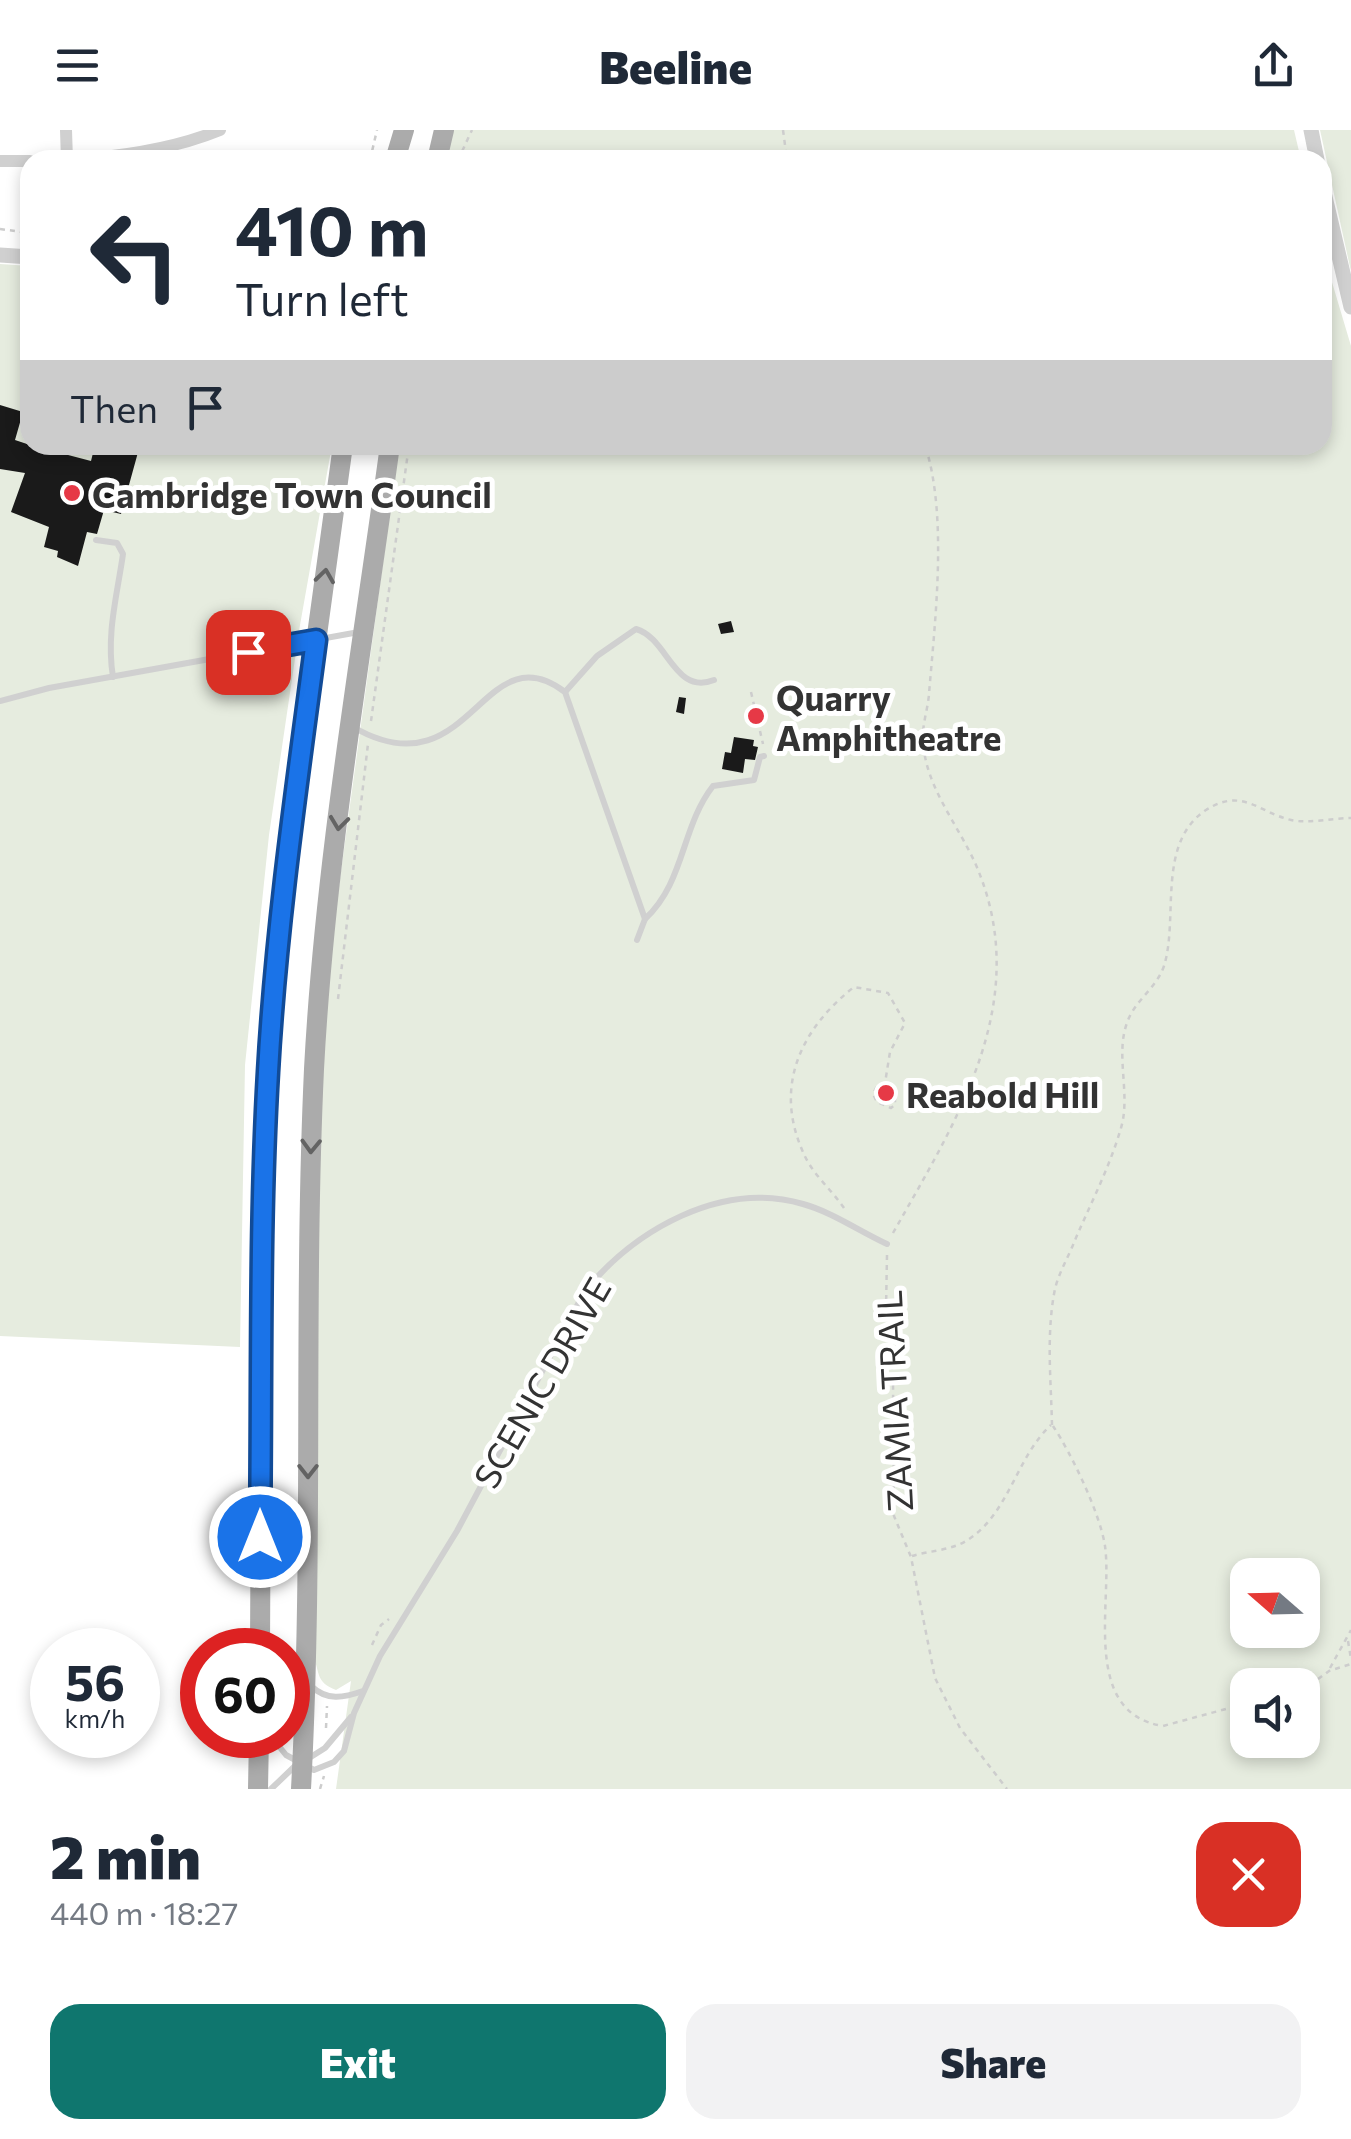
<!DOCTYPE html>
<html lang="en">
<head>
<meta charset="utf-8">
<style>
  :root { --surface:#fff; --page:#f2f2f3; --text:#1f2937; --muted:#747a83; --accent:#0f766e }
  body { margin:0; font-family:Commissioner,sans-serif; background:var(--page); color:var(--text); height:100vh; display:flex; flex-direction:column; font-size:38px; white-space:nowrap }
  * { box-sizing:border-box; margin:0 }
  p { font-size:32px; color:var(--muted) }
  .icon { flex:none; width:55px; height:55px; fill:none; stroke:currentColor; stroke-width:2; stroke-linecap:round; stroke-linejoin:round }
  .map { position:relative; height:1659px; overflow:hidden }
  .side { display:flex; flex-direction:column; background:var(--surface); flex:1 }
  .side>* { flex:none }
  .guide { position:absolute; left:20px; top:20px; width:1312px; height:305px; border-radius:30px; box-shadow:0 5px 15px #0003; background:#fff; color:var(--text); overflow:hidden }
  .needle { width:65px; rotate:290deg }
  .fabs { position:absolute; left:1230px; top:1428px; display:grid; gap:20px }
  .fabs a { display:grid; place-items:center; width:90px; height:90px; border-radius:20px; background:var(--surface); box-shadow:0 5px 15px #0003; font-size:50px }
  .speed { position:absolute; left:30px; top:1498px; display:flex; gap:20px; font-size:50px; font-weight:700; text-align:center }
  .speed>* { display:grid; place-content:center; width:130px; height:130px; border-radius:50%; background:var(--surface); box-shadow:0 5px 15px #0003; line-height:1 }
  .speed small { font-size:25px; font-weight:400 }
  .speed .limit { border:15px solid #d22; background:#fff; color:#111 }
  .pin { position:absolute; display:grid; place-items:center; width:85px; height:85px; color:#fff; margin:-42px; border-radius:20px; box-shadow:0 5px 15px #0006 }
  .me { position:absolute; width:110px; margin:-55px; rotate:0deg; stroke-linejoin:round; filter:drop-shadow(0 0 8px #0008) }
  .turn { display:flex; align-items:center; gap:35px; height:210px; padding:0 50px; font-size:45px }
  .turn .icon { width:130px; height:130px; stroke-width:2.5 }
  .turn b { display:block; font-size:70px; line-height:85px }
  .then { display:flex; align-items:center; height:95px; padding:0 50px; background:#0003; gap:20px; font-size:38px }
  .round { display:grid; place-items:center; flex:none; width:105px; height:105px; border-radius:30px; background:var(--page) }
  .summary { display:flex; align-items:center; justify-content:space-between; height:170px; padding:0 50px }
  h1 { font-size:60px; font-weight:800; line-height:75px }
  .primary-button { display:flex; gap:20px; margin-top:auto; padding:20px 50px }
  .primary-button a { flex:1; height:115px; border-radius:30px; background:var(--accent); color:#fff; font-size:40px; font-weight:800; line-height:115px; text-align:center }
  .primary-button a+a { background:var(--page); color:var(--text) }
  header { display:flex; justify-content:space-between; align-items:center; height:130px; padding:0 50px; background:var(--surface); font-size:45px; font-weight:800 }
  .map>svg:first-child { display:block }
  .green { fill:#e6ecdf; fill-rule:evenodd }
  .building { fill:#1a1a1a }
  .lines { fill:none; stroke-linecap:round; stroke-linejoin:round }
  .path { stroke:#cdcdcd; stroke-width:2.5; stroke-dasharray:5 5; stroke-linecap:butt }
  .service { stroke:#d0d0d0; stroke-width:6 }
  .minor { stroke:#d0d0d0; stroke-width:12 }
  .tertiary { stroke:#d0d0d0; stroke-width:15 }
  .primary { stroke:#ababab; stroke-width:20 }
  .oneway { stroke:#636363 }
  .route-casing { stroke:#114b97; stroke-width:25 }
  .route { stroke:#1a73e8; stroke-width:18 }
  .poi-dot { fill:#e63946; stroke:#fff; stroke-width:4 }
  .labels { text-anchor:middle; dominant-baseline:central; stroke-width:10; stroke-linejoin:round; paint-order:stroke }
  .poi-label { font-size:35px; font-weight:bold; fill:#333; stroke:#fff; text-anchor:start }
  .street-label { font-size:35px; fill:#333; stroke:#fff }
</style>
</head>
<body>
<header><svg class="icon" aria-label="menu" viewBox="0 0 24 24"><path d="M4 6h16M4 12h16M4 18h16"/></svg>Beeline<svg class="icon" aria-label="share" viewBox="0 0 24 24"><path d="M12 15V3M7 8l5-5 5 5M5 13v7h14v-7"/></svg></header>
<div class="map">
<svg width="1351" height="1659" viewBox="0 0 1351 1659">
  <rect width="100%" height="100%" fill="#fff"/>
  <g class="green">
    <polygon points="453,0 1294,0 1301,30 445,30"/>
    <polygon points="1320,0 1351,0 1351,141 1350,137"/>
    <path d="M 1323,122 L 1351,216 L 1351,1659 L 336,1659 L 351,1551 L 336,1560 C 316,1552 320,1544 314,1528 L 316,1188 L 322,934 L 333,800 L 399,315 L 1322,315 ZM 1248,1445 L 1302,1445 L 1302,1500 L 1248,1500 ZM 1248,1555 L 1302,1555 L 1302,1610 L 1248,1610 Z"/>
    <polygon points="0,134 30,136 30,315 332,315 300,495 269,705 245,935 240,1217 0,1206"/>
  </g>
  <g class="building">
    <polygon points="0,275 23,282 15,310 30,315 91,331 95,315 140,315 121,384 104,380 97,404 87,402 78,436 57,427 58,421 44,417 49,397 11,382 25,343 0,339"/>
    <polygon points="731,491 734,502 721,504 718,494"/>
    <polygon points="679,567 686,568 684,584 676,582"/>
    <polygon points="734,607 754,610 753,616 758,617 755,630 745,629 743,643 722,639 725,622 731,623"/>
  </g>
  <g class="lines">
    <g class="path">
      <polyline points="783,0 787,30"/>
      <polyline points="370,30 377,0"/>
      <polyline points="458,30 472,0"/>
      <polyline points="0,99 30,103"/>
      <polyline points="751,562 763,614"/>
      <polyline points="371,591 409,315"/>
      <polyline points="338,869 368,614"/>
      <path d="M 844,1078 C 831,1059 812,1044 803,1022 C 773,955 802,898 854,857 L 888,863 L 905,893 L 890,922 L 885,953 L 877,956 L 873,964 L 877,972 L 891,978 L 895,975 L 895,961 L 885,953"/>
      <path d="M 893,1103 C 958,988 1034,870 976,735 C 957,692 921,652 923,602 C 924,589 928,577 929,564 C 935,490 948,386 925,315"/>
      <polyline points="887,1125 886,1180 893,1251 894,1386 911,1427 935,1548 960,1598 1007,1659"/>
      <path d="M 1052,1295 C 1051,1250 1046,1203 1055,1159 C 1059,1142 1069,1126 1075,1110 C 1091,1073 1110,1036 1121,998 C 1131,964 1115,925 1127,893 C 1134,871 1156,859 1164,836 C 1179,788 1156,713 1206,680 C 1242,657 1258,682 1291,690 C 1308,694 1333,688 1351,688"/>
      <path d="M 1053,1296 C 1071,1323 1100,1383 1105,1416 C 1113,1472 1080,1583 1163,1596 L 1248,1573"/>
      <path d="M 912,1426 C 928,1421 952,1420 966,1411 C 1009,1385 1016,1327 1051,1295"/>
      <polyline points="1348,1511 1351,1529"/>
      <polyline points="372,1515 381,1495 389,1489"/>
      <polyline points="1330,1538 1351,1500"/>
      <polyline points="1302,1561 1329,1541 1351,1534"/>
      <polyline points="326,1598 327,1576"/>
      <polyline points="320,1659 324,1646"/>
    </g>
    <g class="service">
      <path d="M 96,410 L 117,413 L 123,424 C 117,466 106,504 113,547"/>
      <path d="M 565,562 L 597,526 L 636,499 C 668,508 674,566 714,550"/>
      <polyline points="0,571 49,558 359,502"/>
      <path d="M 353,597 C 471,665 482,499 565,562 L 645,789 L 637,810"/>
      <path d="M 645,789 C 685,752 681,697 713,656 L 754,650 L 760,627 L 764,626"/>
      <path d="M 311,1556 C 327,1571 343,1568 363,1561"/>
      <path d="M 270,1605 L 286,1625 L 314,1640 L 334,1632 L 344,1621 L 354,1583 L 380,1526 L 457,1401 L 585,1161 C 635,1100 721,1050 803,1074 C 832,1082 859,1101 887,1114"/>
      <polyline points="306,1630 325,1618 351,1587"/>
      <polyline points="271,1659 295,1636"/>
    </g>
    <g class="minor">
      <polyline points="66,0 67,30"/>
      <path d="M 68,30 C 118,27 174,19 220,0"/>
      <polyline points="0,31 30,31"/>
    </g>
    <g class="tertiary">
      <polyline points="1311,0 1317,30"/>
      <polyline points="1322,54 1351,177"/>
      <polyline points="0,125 30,127"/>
    </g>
    <g class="primary">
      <polyline points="395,30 404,0"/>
      <polyline points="437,30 444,0"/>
      <polyline points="260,1520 262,1110 267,942 294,673 343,315"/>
      <polyline points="258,1659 259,1605"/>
      <path d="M 301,1659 C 314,1419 303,1179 314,939 C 325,730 362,522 390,315"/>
    </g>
  </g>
  <defs><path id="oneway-chevron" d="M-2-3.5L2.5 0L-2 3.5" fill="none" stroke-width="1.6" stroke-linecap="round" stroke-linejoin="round" transform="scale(2.5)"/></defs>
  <g class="oneway">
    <use href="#oneway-chevron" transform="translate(325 446) rotate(-82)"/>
    <use href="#oneway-chevron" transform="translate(339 693) rotate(97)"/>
    <use href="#oneway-chevron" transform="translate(311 1016) rotate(92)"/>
    <use href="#oneway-chevron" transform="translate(308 1341) rotate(90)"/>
  </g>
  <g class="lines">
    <g class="route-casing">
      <path id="route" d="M 248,522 L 316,510 C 297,653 276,797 268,942 C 259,1096 262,1252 260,1407"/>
    </g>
    <use href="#route" class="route"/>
  </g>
  <g class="poi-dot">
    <circle cx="72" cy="363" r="10"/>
    <circle cx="756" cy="586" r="10"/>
    <circle cx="886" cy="963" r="10"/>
  </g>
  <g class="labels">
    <g class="poi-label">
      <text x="92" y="363">Cambridge Town Council</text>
      <text x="776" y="566">Quarry<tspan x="776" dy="40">Amphitheatre</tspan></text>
      <text x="906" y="963">Reabold Hill</text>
    </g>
    <g class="street-label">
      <text transform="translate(541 1252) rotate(-60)">SCENIC DRIVE</text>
      <text transform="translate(893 1271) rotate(-93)">ZAMIA TRAIL</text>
    </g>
  </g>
</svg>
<div class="fabs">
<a><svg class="needle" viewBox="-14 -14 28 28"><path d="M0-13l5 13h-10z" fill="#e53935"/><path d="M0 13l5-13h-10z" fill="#747a83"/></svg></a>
<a><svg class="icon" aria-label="sound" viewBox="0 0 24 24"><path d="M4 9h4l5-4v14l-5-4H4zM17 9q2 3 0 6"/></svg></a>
</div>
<div class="speed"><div>56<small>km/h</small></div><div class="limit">60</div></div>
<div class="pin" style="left:248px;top:522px;background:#d93025"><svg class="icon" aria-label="arrive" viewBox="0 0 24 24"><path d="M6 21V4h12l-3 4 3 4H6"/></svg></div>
<svg class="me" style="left:260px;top:1407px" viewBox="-20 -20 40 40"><circle r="17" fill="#1a73e8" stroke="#fff" stroke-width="3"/><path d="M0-11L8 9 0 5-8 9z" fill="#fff"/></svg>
<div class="guide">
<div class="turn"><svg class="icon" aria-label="left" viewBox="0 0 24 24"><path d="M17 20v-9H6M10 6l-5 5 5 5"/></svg><div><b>410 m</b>Turn left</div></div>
<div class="then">Then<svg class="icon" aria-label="arrive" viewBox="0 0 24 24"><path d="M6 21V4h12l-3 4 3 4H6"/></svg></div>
</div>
</div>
<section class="side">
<div class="summary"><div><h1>2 min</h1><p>440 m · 18:27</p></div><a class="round" style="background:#d93025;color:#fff"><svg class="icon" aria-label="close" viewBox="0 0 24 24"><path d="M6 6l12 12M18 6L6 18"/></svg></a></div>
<div class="primary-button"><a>Exit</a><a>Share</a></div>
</section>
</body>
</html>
